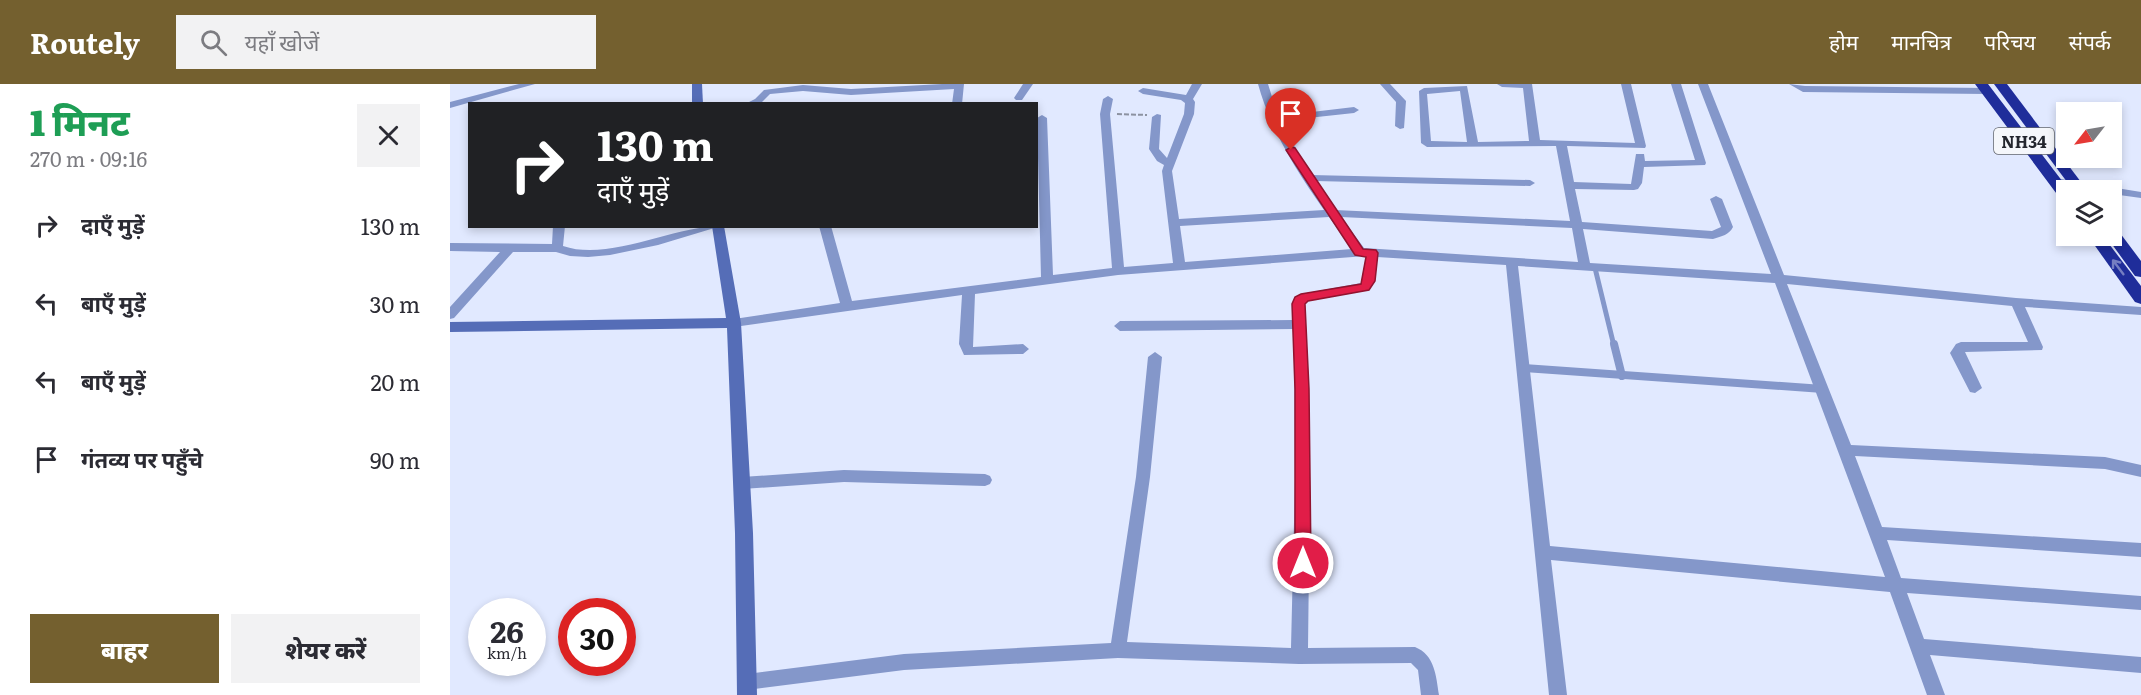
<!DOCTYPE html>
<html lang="hi">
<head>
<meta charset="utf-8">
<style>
  :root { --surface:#fff; --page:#f2f2f3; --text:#2b2b33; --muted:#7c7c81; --accent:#74602f }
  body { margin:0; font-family:Literata,"Noto Sans Devanagari",serif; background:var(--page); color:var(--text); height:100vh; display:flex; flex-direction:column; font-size:22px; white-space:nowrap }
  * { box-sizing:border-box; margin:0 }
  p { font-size:20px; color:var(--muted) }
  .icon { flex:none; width:33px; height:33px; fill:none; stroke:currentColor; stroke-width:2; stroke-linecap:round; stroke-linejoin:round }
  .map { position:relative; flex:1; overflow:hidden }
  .side { display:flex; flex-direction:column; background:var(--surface); width:450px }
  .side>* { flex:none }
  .guide { position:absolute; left:18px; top:18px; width:570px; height:126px; border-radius:0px; box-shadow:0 3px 9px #0003; background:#202124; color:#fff; overflow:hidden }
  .needle { width:39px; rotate:239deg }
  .buttons { position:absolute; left:1606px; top:18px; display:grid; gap:12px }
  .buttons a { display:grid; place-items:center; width:66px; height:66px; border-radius:0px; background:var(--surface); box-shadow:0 3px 9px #0003; font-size:30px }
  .speed { position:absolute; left:18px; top:514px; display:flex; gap:12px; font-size:30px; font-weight:700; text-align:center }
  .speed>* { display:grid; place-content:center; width:78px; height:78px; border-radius:50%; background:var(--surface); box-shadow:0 3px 9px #0003; line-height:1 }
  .speed small { font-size:15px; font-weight:400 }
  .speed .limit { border:9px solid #d22; background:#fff; color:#111 }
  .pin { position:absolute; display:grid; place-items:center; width:51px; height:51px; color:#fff; margin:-62px -26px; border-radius:50% 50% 50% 0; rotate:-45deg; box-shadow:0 0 6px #0007 }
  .pin .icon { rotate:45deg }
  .me { position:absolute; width:66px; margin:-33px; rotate:0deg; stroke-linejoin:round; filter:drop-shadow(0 0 4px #0008) }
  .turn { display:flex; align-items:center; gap:21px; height:126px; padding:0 30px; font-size:27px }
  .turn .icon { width:78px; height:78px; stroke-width:2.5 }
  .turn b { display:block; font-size:42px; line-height:51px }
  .round { display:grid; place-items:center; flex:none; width:63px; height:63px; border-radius:0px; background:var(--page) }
  .headline { display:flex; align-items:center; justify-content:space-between; height:102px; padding:0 30px }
  h1 { font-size:36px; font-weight:800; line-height:45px; color:#1e9e55 }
  .primary-button { display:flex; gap:12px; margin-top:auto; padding:12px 30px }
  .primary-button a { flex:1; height:69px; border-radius:0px; background:var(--accent); color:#fff; font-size:24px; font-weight:800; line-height:69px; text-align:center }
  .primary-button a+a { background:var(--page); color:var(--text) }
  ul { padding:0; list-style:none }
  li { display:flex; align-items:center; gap:18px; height:78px; padding:0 30px }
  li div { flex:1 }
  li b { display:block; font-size:22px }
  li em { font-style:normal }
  header { display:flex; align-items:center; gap:36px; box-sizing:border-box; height:84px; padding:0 30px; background:var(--accent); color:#fff }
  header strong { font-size:28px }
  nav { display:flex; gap:33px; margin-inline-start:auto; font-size:21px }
  .search { width:420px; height:54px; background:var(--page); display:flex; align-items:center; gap:15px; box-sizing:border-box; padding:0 21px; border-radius:0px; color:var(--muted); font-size:22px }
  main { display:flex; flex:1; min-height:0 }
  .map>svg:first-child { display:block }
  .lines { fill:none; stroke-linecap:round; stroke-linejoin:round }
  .path { stroke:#8c92a1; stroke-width:2; stroke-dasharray:5 2; stroke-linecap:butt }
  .lane-far1 { stroke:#8497ca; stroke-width:5 }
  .lane { stroke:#8497ca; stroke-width:8 }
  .street { fill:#8497ca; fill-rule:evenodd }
  .secondary { fill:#556db7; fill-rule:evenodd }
  .highway { fill:#1f2d9a; fill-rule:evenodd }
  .oneway { stroke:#757ec1 }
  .route { fill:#e11d48; stroke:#92132f; stroke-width:1.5 }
  .labels { text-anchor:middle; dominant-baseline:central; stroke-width:6; stroke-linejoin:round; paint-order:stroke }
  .shield { fill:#f5f7fb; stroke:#62656c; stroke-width:1.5 }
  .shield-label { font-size:16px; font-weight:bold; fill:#23262e }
</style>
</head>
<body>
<header>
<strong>Routely</strong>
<div class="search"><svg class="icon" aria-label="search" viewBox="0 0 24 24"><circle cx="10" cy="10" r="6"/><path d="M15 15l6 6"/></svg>यहाँ खोजें</div>
<nav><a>होम</a><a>मानचित्र</a><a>परिचय</a><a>संपर्क</a></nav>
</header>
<main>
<section class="side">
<div class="headline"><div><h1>1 मिनट</h1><p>270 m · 09:16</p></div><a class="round"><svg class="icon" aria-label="close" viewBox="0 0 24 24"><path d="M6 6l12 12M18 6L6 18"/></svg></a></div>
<ul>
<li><svg class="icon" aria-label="right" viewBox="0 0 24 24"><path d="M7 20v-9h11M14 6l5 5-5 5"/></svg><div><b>दाएँ मुड़ें</b></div><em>130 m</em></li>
<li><svg class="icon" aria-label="left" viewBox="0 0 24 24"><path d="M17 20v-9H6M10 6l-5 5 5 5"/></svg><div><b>बाएँ मुड़ें</b></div><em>30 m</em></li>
<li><svg class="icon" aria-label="left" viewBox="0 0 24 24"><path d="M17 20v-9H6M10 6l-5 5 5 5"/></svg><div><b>बाएँ मुड़ें</b></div><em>20 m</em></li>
<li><svg class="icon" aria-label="arrive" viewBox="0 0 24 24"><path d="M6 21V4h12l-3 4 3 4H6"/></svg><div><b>गंतव्य पर पहुँचे</b></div><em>90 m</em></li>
</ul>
<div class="primary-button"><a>बाहर</a><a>शेयर करें</a></div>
</section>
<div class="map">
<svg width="1691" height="611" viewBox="0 0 1691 611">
  <rect width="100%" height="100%" fill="#e1e9ff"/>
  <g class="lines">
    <polyline class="path" points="667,30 697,31"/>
    <polyline class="lane-far1" points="1145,184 1164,262"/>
    <g class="lane">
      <polyline points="1164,260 1172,292"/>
      <polyline points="1073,284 1373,305"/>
    </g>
    <g class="street">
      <polygon points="69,0 85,0 0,24 0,18"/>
      <polygon points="492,0 514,0 512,20 502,20 504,5 401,11 353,7 320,10 310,20 295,20 305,15 314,6 353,1 401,5"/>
      <polygon points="573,0 583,0 572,16 566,16 564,14"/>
      <path d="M 742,0 L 752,0 L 743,15 L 745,18 L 744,30 L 722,87 L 729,135 L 874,126 C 846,86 821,47 808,0 L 818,0 L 828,32 L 904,23 L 909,26 L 904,29 L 830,37 L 861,91 L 1080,96 L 1085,99 L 1080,102 L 865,97 L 885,126 L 1120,137 L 1106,62 L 977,63 L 971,59 L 969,7 L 974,4 L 1017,2 L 1028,58 L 1079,57 L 1073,4 L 1052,3 L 1047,0 L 1082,0 L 1090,56 L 1185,59 L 1171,0 L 1181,0 L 1196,62 L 1195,64 L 1117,62 L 1124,98 L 1181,100 L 1186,70 L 1194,70 L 1195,77 L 1245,76 L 1221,0 L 1231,0 L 1256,79 L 1255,81 L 1194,83 L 1192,99 L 1188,105 L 1184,106 L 1125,105 L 1132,138 L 1262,147 L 1271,143 L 1260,115 L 1266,112 L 1272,115 L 1283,143 C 1279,151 1272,152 1263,155 L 1133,145 L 1140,179 L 1321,190 L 1248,0 L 1258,0 L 1334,191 L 1566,214 L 1691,223 L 1691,231 L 1575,223 L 1593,263 L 1592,266 L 1515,268 L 1532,304 L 1525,309 L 1520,308 L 1500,269 L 1506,260 L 1511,258 L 1578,258 L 1562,222 L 1337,200 L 1401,361 L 1655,373 L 1691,381 L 1691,393 L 1655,385 L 1405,372 L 1432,443 L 1691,459 L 1691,473 L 1437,456 L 1451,494 L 1691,512 L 1691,526 L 1457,509 L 1474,555 L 1691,573 L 1691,589 L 1480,571 L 1495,611 L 1477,611 L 1440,508 L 1101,476 L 1117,611 L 1099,611 L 1056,181 L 927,173 L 925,197 L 919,206 L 858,217 L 855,220 L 860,396 L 858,564 L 965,563 C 985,571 986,592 989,611 L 971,611 L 968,586 L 961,579 L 849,580 L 668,574 L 454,586 L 297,606 L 291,604 L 288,598 L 291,592 L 297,590 L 454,570 L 661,559 L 686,393 L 698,273 L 705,268 L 712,273 L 700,393 L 677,558 L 841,564 L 845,396 L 844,245 L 670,247 L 664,242 L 670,237 L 843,236 L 844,216 L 851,210 L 911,199 L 916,172 L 668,191 L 525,210 L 523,263 L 573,260 L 579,265 L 573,270 L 514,271 L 509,260 L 512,211 L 284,243 L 278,239 L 284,235 L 390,219 L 369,142 L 381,142 L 402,217 L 591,193 L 587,34 L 592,31 L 597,34 L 603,191 L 662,184 L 650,30 L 653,15 L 658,12 L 663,15 L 660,30 L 674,183 L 723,179 L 712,87 L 714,81 L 707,77 L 699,65 L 702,33 L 707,30 L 711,31 L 709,65 L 717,74 L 734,30 L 735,19 L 731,16 L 693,10 L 688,7 L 693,4 L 736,11 ZM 1010,7 L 1017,58 L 981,57 L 977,10 ZM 879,133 L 902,165 L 735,178 L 730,142 ZM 891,133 L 1122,144 L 1128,178 L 914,164 ZM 1068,182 L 1325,199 L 1435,493 L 1100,462 Z"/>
      <polygon points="930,0 940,0 956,17 954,44 950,45 945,42 946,18"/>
      <polygon points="1339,0 1355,2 1536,4 1541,7 1536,10 1353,8"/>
      <polygon points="1605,94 1691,108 1691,114 1662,110 1662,106 1643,106 1601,99 1600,97"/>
      <path d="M 103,142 L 115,142 L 113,162 C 159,178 223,142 271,142 L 208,161 L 160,171 L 138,173 L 120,172 L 106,168 L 63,168 L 4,234 L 0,235 L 0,223 L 50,168 L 0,167 L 0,159 L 102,160 Z"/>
      <polygon points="394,386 535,390 540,392 542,396 540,400 535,402 394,398 292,405 287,403 285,399 287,395 292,393"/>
    </g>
    <g class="secondary">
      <polygon points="242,0 252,0 253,20 242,20"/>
      <polygon points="262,142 274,142 291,239 303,449 307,611 287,611 285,449 277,244 0,248 0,238 276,234"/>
    </g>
    <g class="highway">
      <polygon points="1525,0 1538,0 1619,106 1617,106 1617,119 1612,117"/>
      <polygon points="1544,0 1557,0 1637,106 1623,106"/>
      <polygon points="1662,144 1667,145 1691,177 1691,193 1685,192 1656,152 1662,152"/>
      <polygon points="1638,152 1653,152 1691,202 1691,220 1685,218"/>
    </g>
  </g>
  <defs><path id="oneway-shaft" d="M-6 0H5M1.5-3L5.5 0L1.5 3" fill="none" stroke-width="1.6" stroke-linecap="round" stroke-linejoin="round" transform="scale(1.5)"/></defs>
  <use class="oneway" href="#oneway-shaft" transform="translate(1668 183) rotate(-127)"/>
  <polygon class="route" points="841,63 845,64 913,165 926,166 928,169 925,197 919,206 858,217 855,220 859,305 861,479 859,484 853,486 848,484 845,479 845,305 842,220 845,213 851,210 911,200 916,173 905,171 836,66"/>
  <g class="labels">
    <rect class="shield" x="1544" y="44" width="60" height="26" rx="4.5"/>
    <g class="shield-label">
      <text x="1574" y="57">NH34</text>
    </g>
  </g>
</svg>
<div class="buttons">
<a><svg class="needle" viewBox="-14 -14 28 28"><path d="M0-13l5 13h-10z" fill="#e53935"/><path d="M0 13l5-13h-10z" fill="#7c7c81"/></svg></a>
<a><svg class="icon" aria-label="layers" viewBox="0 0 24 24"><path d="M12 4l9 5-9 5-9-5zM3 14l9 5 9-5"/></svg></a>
</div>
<div class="speed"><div>26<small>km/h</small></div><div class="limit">30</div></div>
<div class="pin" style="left:841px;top:66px;background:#d93025"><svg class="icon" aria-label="arrive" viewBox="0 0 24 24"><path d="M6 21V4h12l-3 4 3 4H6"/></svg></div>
<svg class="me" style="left:853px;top:479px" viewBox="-20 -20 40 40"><circle r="17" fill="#e11d48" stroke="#fff" stroke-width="3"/><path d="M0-11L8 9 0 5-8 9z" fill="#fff"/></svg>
<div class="guide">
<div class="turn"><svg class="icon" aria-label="right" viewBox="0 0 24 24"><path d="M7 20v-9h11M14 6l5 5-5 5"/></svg><div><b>130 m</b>दाएँ मुड़ें</div></div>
</div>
</div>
</main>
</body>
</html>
